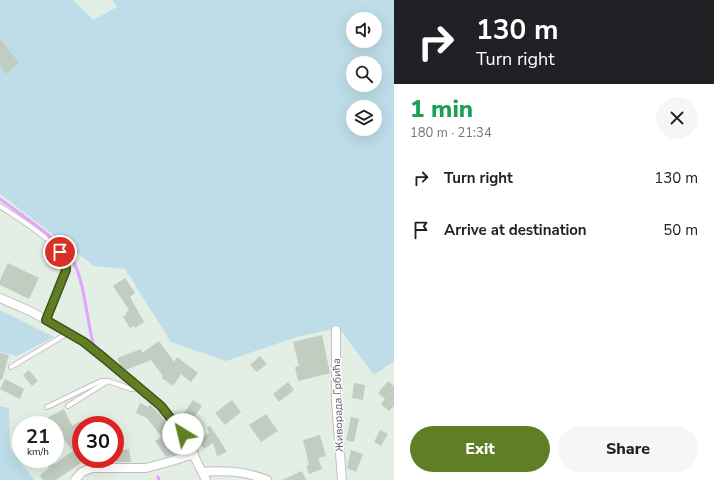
<!DOCTYPE html>
<html lang="en">
<head>
<meta charset="utf-8">
<style>
  :root { --surface:#fff; --page:#f6f6f6; --text:#202124; --muted:#757577; --accent:#607f25 }
  body { margin:0; font-family:"Nunito Sans",sans-serif; background:var(--page); color:var(--text); height:100vh; display:flex; flex-direction:column; font-size:15px; white-space:nowrap }
  * { box-sizing:border-box; margin:0 }
  p { font-size:13px; color:var(--muted) }
  .icon { flex:none; width:22px; height:22px; fill:none; stroke:currentColor; stroke-width:2; stroke-linecap:round; stroke-linejoin:round }
  .map { position:relative; flex:1; overflow:hidden }
  .details { display:flex; flex-direction:column; background:var(--surface); width:320px }
  .details>* { flex:none }
  .top-card { background:#202124; color:#fff; overflow:hidden }
  .fabs { position:absolute; left:346px; top:12px; display:grid; gap:8px }
  .fabs a { display:grid; place-items:center; width:36px; height:36px; border-radius:50%; background:var(--surface); box-shadow:0 4px 16px #0002; font-size:20px }
  .speed { position:absolute; left:12px; top:416px; display:flex; gap:8px; font-size:20px; font-weight:700; text-align:center }
  .speed>* { display:grid; place-content:center; width:52px; height:52px; border-radius:50%; background:var(--surface); box-shadow:0 4px 16px #0002; line-height:1 }
  .speed small { font-size:10px; font-weight:400 }
  .speed .limit { border:6px solid #d22; background:#fff; color:#111 }
  .pin { position:absolute; display:grid; place-items:center; width:34px; height:34px; color:#fff; margin:-17px; border:2px solid #fff; border-radius:50%; box-shadow:0 1px 4px #0007 }
  .me { position:absolute; width:44px; margin:-22px; rotate:324deg; stroke-linejoin:round; filter:drop-shadow(0 0 3px #0008) }
  .turn { display:flex; align-items:center; gap:14px; height:84px; padding:0 16px; font-size:18px }
  .turn .icon { width:52px; height:52px; stroke-width:2.5 }
  .turn b { display:block; font-size:28px; line-height:34px }
  .round { display:grid; place-items:center; flex:none; width:42px; height:42px; border-radius:21px; background:var(--page) }
  .head { display:flex; align-items:center; justify-content:space-between; height:68px; padding:0 16px }
  h1 { font-size:24px; font-weight:800; line-height:30px; color:#1e9e55 }
  .action { display:flex; gap:8px; margin-top:auto; padding:8px 16px }
  .action a { flex:1; height:46px; border-radius:24px; background:var(--accent); color:#fff; font-size:16px; font-weight:800; line-height:46px; text-align:center }
  .action a+a { background:var(--page); color:var(--text) }
  ul { padding:0; list-style:none }
  li { display:flex; align-items:center; gap:12px; height:52px; padding:0 16px }
  li div { flex:1 }
  li b { display:block; font-size:15px }
  li em { font-style:normal }
  main { display:flex; flex:1; min-height:0 }
  .map>svg:first-child { display:block }
  .green { fill:#bedde8; fill-rule:evenodd }
  .lines { fill:none; stroke-linecap:round; stroke-linejoin:round }
  .stream { stroke:#e3a3ff; stroke-width:3 }
  .building { fill:#c2cdc2 }
  .service-casing { stroke:#c5bdc5; stroke-width:6 }
  .minor-casing { stroke:#c5bdc5; stroke-width:10 }
  .service { stroke:#fff; stroke-width:4 }
  .minor { stroke:#fff; stroke-width:8 }
  .route-casing { stroke:#3e5318; stroke-width:10 }
  .route { stroke:#607f25; stroke-width:7 }
  .labels { text-anchor:middle; dominant-baseline:central; stroke-width:3; stroke-linejoin:round; paint-order:stroke }
  .street-label { font-size:11px; fill:#635b65; stroke:#fff }
</style>
</head>
<body>
<main>
<div class="map">
<svg width="394" height="480" viewBox="0 0 394 480">
  <rect width="100%" height="100%" fill="#e3efe4"/>
  <g class="green">
    <path d="M 0,0 L 73,0 L 93,20 L 117,7 L 112,0 L 394,0 L 394,361 L 374,375 L 339,328 L 297,337 L 226,361 L 171,342 L 125,269 L 94,266 L 0,194 ZM 353,19 L 375,19 L 375,41 L 353,41 ZM 353,63 L 375,63 L 375,85 L 353,85 ZM 353,107 L 375,107 L 375,129 L 353,129 Z"/>
    <polygon points="0,310 54,337 17,356 0,352"/>
    <polygon points="0,406 9,408 10,448 34,480 0,480"/>
  </g>
  <g class="lines">
    <g class="stream">
      <path d="M 0,199 C 20,214 62,241 74,263 C 85,285 87,322 94,347"/>
      <polyline points="158,477 159,480"/>
    </g>
  </g>
  <g class="building">
    <polygon points="0,38 19,63 6,74 0,66"/>
    <polygon points="8,263 39,278 29,299 0,285 0,280"/>
    <polygon points="125,278 135,293 130,297 144,322 135,328 134,326 130,328 123,317 127,314 126,312 129,310 113,286"/>
    <polygon points="322,335 330,373 298,381 295,367 299,366 293,342"/>
    <polygon points="159,341 174,362 177,357 198,373 191,382 181,374 173,386 162,378 163,376 151,360 126,370 120,365 117,358 141,349 142,353"/>
    <polygon points="0,353 9,355 2,380 0,380"/>
    <polygon points="260,356 267,364 257,372 250,365"/>
    <polygon points="29,370 38,381 32,386 23,375"/>
    <polygon points="5,379 24,389 20,399 0,389"/>
    <polygon points="388,381 394,386 394,406 389,411 381,404 385,399 378,393"/>
    <polygon points="288,382 294,390 279,402 273,394"/>
    <polygon points="354,383 365,385 363,400 352,398"/>
    <polygon points="193,400 202,406 192,420 183,415"/>
    <polygon points="232,400 241,412 225,425 215,413"/>
    <polygon points="140,403 148,407 150,405 159,413 183,448 174,455 166,457 155,441 162,437 147,418 136,413"/>
    <polygon points="64,409 72,426 81,421 81,463 56,480 43,480 40,475 49,468 43,459 52,459 55,464 73,451 55,428 55,425 33,425"/>
    <polygon points="266,414 278,431 261,442 249,425"/>
    <polygon points="351,417 359,419 354,442 346,440"/>
    <polygon points="210,426 219,439 227,452 217,456 213,443 204,449 198,440 209,433 207,427"/>
    <polygon points="380,430 388,434 381,446 374,442"/>
    <polygon points="320,435 326,456 318,458 322,469 309,474 306,466 309,465 303,440"/>
    <polygon points="129,449 131,462 116,462 115,451"/>
    <polygon points="351,450 363,454 356,472 347,468"/>
    <polygon points="302,471 306,480 282,480"/>
  </g>
  <g class="lines">
    <g class="service-casing">
      <g id="service">
        <path d="M 0,206 C 17,218 71,248 65,271 C 61,287 52,304 45,320"/>
        <polyline points="11,367 68,333"/>
        <polyline points="68,406 108,381 131,389 138,388"/>
        <polyline points="47,407 101,381 108,381"/>
      </g>
    </g>
    <g class="minor-casing">
      <g id="minor">
        <polyline points="0,298 32,312 84,342 161,406 184,436 206,480"/>
        <polyline points="336,330 336,401 342,480"/>
        <path d="M 202,472 C 225,470 245,471 267,480"/>
        <polyline points="75,480 82,472 92,468 146,468 172,461 194,454"/>
      </g>
    </g>
    <use href="#service" class="service"/>
    <use href="#minor" class="minor"/>
  </g>
  <g class="lines">
    <g class="route-casing">
      <polyline id="route" points="60,252 65,259 66,270 46,320 84,342 104,358 161,406 183,434"/>
    </g>
    <use href="#route" class="route"/>
  </g>
  <g class="labels">
    <g class="street-label">
      <text transform="translate(338 405) rotate(-92)">Живорада Грбића</text>
    </g>
  </g>
</svg>
<div class="fabs">
<a><svg class="icon" aria-label="sound" viewBox="0 0 24 24"><path d="M4 9h4l5-4v14l-5-4H4zM17 9q2 3 0 6"/></svg></a>
<a><svg class="icon" aria-label="search" viewBox="0 0 24 24"><circle cx="10" cy="10" r="6"/><path d="M15 15l6 6"/></svg></a>
<a><svg class="icon" aria-label="layers" viewBox="0 0 24 24"><path d="M12 4l9 5-9 5-9-5zM3 14l9 5 9-5"/></svg></a>
</div>
<div class="speed"><div>21<small>km/h</small></div><div class="limit">30</div></div>
<div class="pin" style="left:60px;top:252px;background:#d93025"><svg class="icon" aria-label="arrive" viewBox="0 0 24 24"><path d="M6 21V4h12l-3 4 3 4H6"/></svg></div>
<svg class="me" style="left:183px;top:434px" viewBox="-20 -20 40 40"><circle r="19" fill="#fff"/><path d="M0-13L10 11 0 6-10 11z" fill="#607f25"/></svg>
</div>
<section class="details">
<div class="top-card">
<div class="turn"><svg class="icon" aria-label="right" viewBox="0 0 24 24"><path d="M7 20v-9h11M14 6l5 5-5 5"/></svg><div><b>130 m</b>Turn right</div></div>
</div>
<div class="head"><div><h1>1 min</h1><p>180 m · 21:34</p></div><a class="round"><svg class="icon" aria-label="close" viewBox="0 0 24 24"><path d="M6 6l12 12M18 6L6 18"/></svg></a></div>
<ul>
<li><svg class="icon" aria-label="right" viewBox="0 0 24 24"><path d="M7 20v-9h11M14 6l5 5-5 5"/></svg><div><b>Turn right</b></div><em>130 m</em></li>
<li><svg class="icon" aria-label="arrive" viewBox="0 0 24 24"><path d="M6 21V4h12l-3 4 3 4H6"/></svg><div><b>Arrive at destination</b></div><em>50 m</em></li>
</ul>
<div class="action"><a>Exit</a><a>Share</a></div>
</section>
</main>
</body>
</html>
